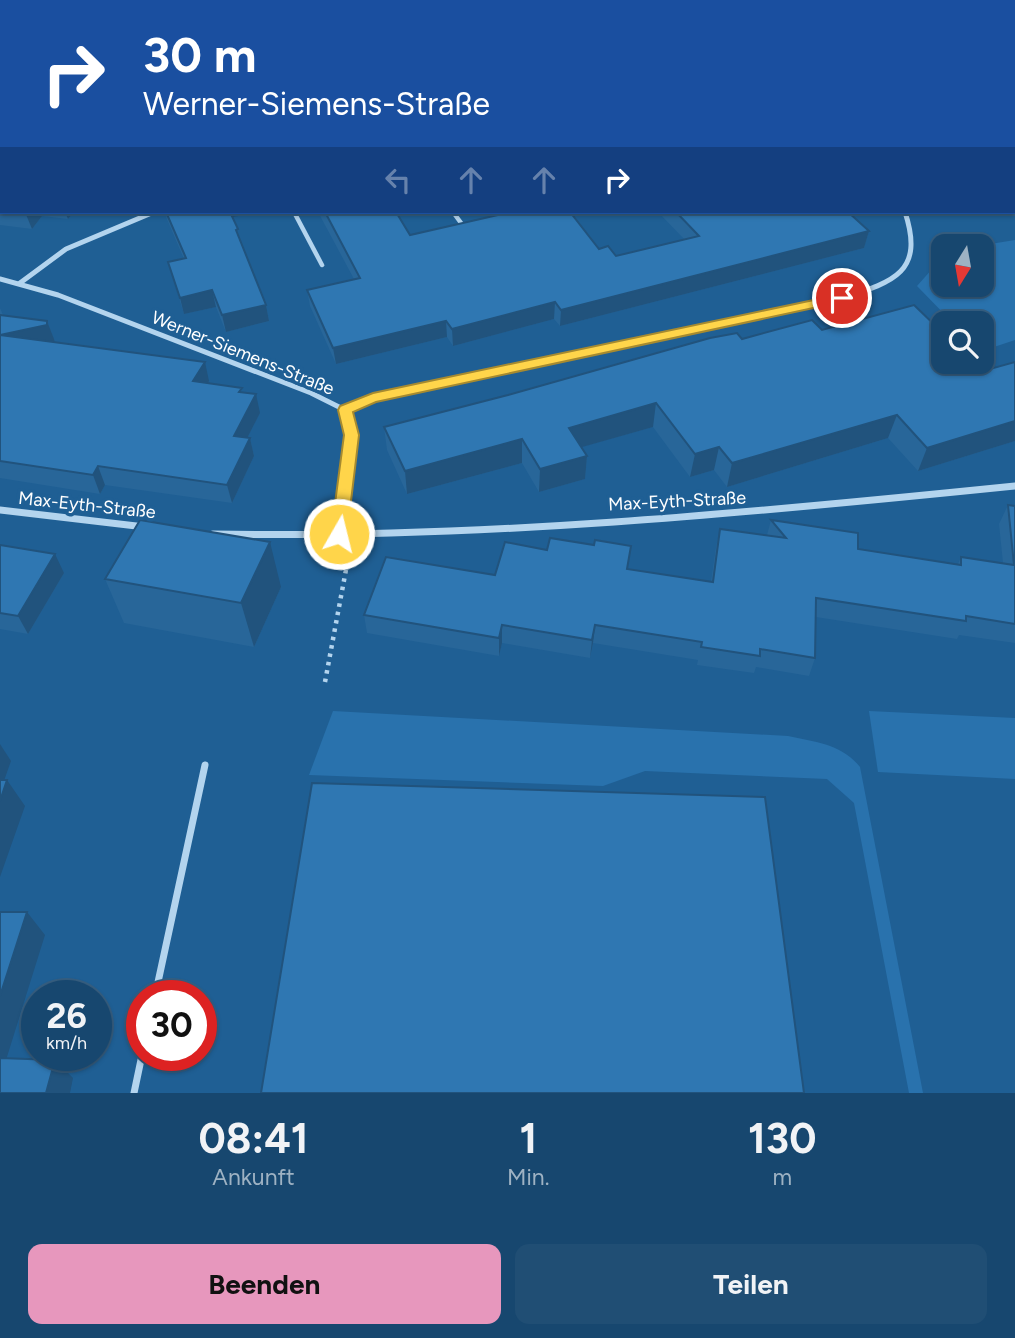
<!DOCTYPE html>
<html lang="de">
<head>
<meta charset="utf-8">
<style>
  :root { --surface:#17476f; --page:#204e74; --text:#f1f3f6; --muted:#9eb2c3; --line:#365f82; --accent:#e797bd }
  body { margin:0; font-family:Figtree,sans-serif; background:var(--page); color:var(--text); height:100vh; display:flex; flex-direction:column; font-size:26px; white-space:nowrap }
  * { box-sizing:border-box; margin:0 }
  p { font-size:23px; color:var(--muted) }
  .icon { flex:none; width:38px; height:38px; fill:none; stroke:currentColor; stroke-width:2; stroke-linecap:round; stroke-linejoin:round }
  .map { position:relative; height:1093px; overflow:hidden }
  .drawer { display:flex; flex-direction:column; background:var(--surface); flex:1 }
  .drawer>* { flex:none }
  .banner { position:absolute; left:0px; top:0px; width:1015px; height:214px; box-shadow:0 2px 5px #0004,0 0 0 2px var(--line); background:#1a4fa0; color:#fff; overflow:hidden }
  .needle { width:46px; rotate:191deg }
  .tools { position:absolute; left:931px; top:234px; display:grid; gap:14px }
  .tools a { display:grid; place-items:center; width:63px; height:63px; border-radius:14px; background:var(--surface); box-shadow:0 2px 5px #0004,0 0 0 2px var(--line); font-size:35px }
  .speed { position:absolute; left:21px; top:980px; display:flex; gap:14px; font-size:35px; font-weight:700; text-align:center }
  .speed>* { display:grid; place-content:center; width:91px; height:91px; border-radius:50%; background:var(--surface); box-shadow:0 2px 5px #0004,0 0 0 2px var(--line); line-height:1 }
  .speed small { font-size:18px; font-weight:400 }
  .speed .limit { border:10px solid #d22; background:#fff; color:#111 }
  .pin { position:absolute; display:grid; place-items:center; width:60px; height:60px; color:#fff; margin:-30px; border:4px solid #fff; border-radius:50%; box-shadow:0 2px 7px #0007 }
  .me { position:absolute; width:77px; margin:-38px; rotate:8deg; stroke-linejoin:round; filter:drop-shadow(0 0 5px #0008) }
  .turn { display:flex; align-items:center; gap:24px; height:147px; padding:0 28px; font-size:32px }
  .turn .icon { width:91px; height:91px; stroke-width:2.5 }
  .turn b { display:block; font-size:49px; line-height:60px }
  .lanes { display:flex; align-items:center; height:66px; padding:0 28px; background:#0003; justify-content:center; gap:35px; direction:ltr }
  .lanes .off { opacity:.35 }
  .eta { display:flex; justify-content:space-evenly; align-items:center; height:119px; text-align:center }
  .eta b { font-size:42px; font-weight:700; line-height:49px }
  .button { display:flex; gap:14px; margin-top:auto; padding:14px 28px }
  .button a { flex:1; height:80px; border-radius:14px; background:var(--accent); color:#111; font-size:28px; font-weight:700; line-height:80px; text-align:center }
  .button a+a { background:var(--page); color:var(--text) }
  .map>svg:first-child { display:block }
  .green { fill:#2972ad }
  .lines { fill:none; stroke-linecap:round; stroke-linejoin:round }
  .path-far1 { stroke:#b3d4ee; stroke-width:2.5; stroke-dasharray:2.5 3.5; stroke-linecap:butt }
  .path { stroke:#b3d4ee; stroke-width:4.5; stroke-dasharray:3.5 5; stroke-linecap:butt }
  .service-far1 { stroke:#b3d4ee; stroke-width:4.5 }
  .service { stroke:#b3d4ee; stroke-width:7 }
  .minor-far1 { stroke:#b3d4ee; stroke-width:5 }
  .minor { stroke:#b3d4ee; stroke-width:7 }
  .wall { fill:#286699 }
  .shaded-wall { fill:#21537d }
  .building { fill:#2f77b2; stroke:#21537d; stroke-width:2 }
  .route { fill:#ffd54a; stroke:#a68a30; stroke-width:2 }
  .labels { text-anchor:middle; dominant-baseline:central; stroke-width:7; stroke-linejoin:round; paint-order:stroke }
  .street-label { font-size:18px; fill:#fff; stroke:#1f5f94 }
</style>
</head>
<body>
<div class="map">
<svg width="1015" height="1093" viewBox="0 0 1015 1093">
  <rect width="100%" height="100%" fill="#1f5f94"/>
  <g class="green">
    <polygon points="1015,240 1015,340 982,351 982,324 954,324 917,286 933,268 937,253 943,252 943,285 982,285 982,247 972,247"/>
    <path d="M 333,711 L 788,736 C 815,742 842,744 860,767 L 923,1093 L 909,1093 L 854,803 L 827,779 L 645,771 L 603,786 L 309,775 Z"/>
    <polygon points="869,711 1015,718 1015,779 878,772"/>
  </g>
  <g class="lines">
    <polyline class="path-far1" points="370,2 374,0"/>
    <polyline class="path" points="325,682 348,559"/>
    <g class="service-far1">
      <polyline points="294,212 322,265"/>
      <polyline points="453,212 464,227"/>
    </g>
    <g class="service">
      <polyline points="155,996 205,765"/>
      <polyline points="134,1093 142,1055"/>
    </g>
    <g class="minor-far1">
      <path d="M 0,279 L 58,295 L 311,393 L 345,410 L 373,398 L 842,298 C 893,282 925,273 905,212"/>
      <polyline points="20,283 66,249 154,212"/>
      <polyline points="345,410 349,425"/>
    </g>
    <g class="minor">
      <polyline points="0,510 145,527"/>
      <path d="M 213,534 C 480,539 749,513 1015,486"/>
      <polyline points="339,535 352,435 349,424"/>
    </g>
  </g>
  <g class="wall">
    <polygon points="0,86 2,86 2,212 74,212 68,219 42,216 32,229 0,225"/>
    <polygon points="164,212 258,212 232,217 241,244 266,305 269,321 226,332 216,307 184,314 168,262 184,259"/>
    <polygon points="318,212 396,212 410,235 497,215 494,212 570,212 599,249 616,256 685,240 658,212 853,212 849,213 869,231 864,248 560,326 554,319 453,346 447,337 336,364 310,306 307,290 354,279"/>
    <polygon points="0,308 3,315 47,321 55,343 209,381 208,383 243,393 260,413 247,438 250,438 254,456 232,503 105,485 100,494 0,478"/>
    <polygon points="822,330 983,371 1015,362 1015,441 918,471 888,438 727,487 714,470 690,477 653,427 581,447 587,456 585,479 539,492 522,463 407,494 387,450 384,427 742,339"/>
    <polygon points="1008,505 1015,506 1015,643 959,635 957,639 816,617 815,658 809,676 756,667 754,673 697,665 698,660 593,643 590,658 502,643 499,656 367,633 364,615 495,575 547,550 594,545 628,569 711,582 716,547 720,529 767,535 771,520 858,549 958,564 961,557 1003,563 999,524"/>
    <polygon points="0,545 64,573 28,634 0,629"/>
    <polygon points="105,579 281,587 254,647 124,623"/>
  </g>
  <g class="shaded-wall">
    <rect x="1013" y="171" width="2" height="16"/>
    <polygon points="25,212 40,212 42,216 32,229"/>
    <polygon points="65,212 74,212 68,219"/>
    <polygon points="227,212 258,212 228,218"/>
    <polygon points="869,231 864,248 560,326 561,310"/>
    <polygon points="212,290 216,307 184,314 180,298"/>
    <polygon points="555,302 554,319 453,346 452,329"/>
    <polygon points="266,305 269,321 226,332 222,315"/>
    <polygon points="47,321 54,339 55,343 0,335"/>
    <polygon points="446,321 447,337 336,364 333,348"/>
    <polygon points="205,362 209,381 198,400 193,381"/>
    <polygon points="256,394 260,413 239,454 234,436"/>
    <polygon points="656,403 653,427 568,451 569,428"/>
    <polygon points="897,415 888,438 727,487 732,463"/>
    <polygon points="1015,421 1015,441 918,471 927,448"/>
    <polygon points="250,438 254,456 232,503 227,485"/>
    <polygon points="522,439 522,463 407,494 405,471"/>
    <polygon points="719,447 714,470 690,477 695,454"/>
    <polygon points="587,456 585,479 539,492 540,469"/>
    <polygon points="98,466 105,485 100,494 93,475"/>
    <polygon points="270,542 281,587 254,647 241,603"/>
    <polygon points="55,554 64,573 28,634 18,616"/>
    <polygon points="502,625 502,643 499,656 499,638"/>
    <polygon points="595,625 593,643 590,658 592,640"/>
    <polygon points="0,744 11,761 0,792"/>
    <polygon points="7,780 25,806 0,877 0,801"/>
    <polygon points="27,912 45,935 1,1076 0,1075 0,996"/>
    <polygon points="55,1060 73,1078 70,1093 46,1093"/>
  </g>
  <g class="building">
    <rect x="0" y="86" width="2" height="115"/>
    <polygon points="1013,160 1015,162 1015,171 1013,171"/>
    <polygon points="166,212 230,212 238,229 236,230 266,305 222,315 212,290 180,298 168,262 186,258"/>
    <polygon points="325,212 396,212 410,235 507,213 506,212 570,212 599,249 608,246 616,256 699,236 676,212 848,212 869,231 561,310 555,302 452,329 446,321 333,348 307,290 360,278"/>
    <polygon points="914,305 943,333 943,362 974,362 983,371 1015,362 1015,421 927,448 897,415 732,463 719,447 695,454 656,403 569,428 587,456 540,469 522,439 405,471 384,427 508,395 710,338 737,333 742,339 812,320 822,330"/>
    <polygon points="0,315 47,321 47,325 0,335 205,362 193,381 242,388 239,392 256,394 234,436 250,438 227,485 98,466 93,475 0,461"/>
    <polygon points="1008,505 1015,506 1015,624 966,616 966,621 816,598 815,658 760,649 760,656 701,647 702,642 595,625 592,640 502,625 499,638 364,615 386,557 495,575 505,542 547,550 550,538 594,545 595,540 631,546 627,569 713,582 720,529 786,538 771,520 858,533 858,549 961,565 961,557 1014,565"/>
    <polygon points="140,520 270,542 241,603 105,579"/>
    <polygon points="0,545 55,554 18,616 0,613"/>
    <polygon points="0,780 7,780 0,801"/>
    <polygon points="312,783 765,797 804,1093 261,1093"/>
    <polygon points="0,912 27,912 0,996"/>
    <polygon points="0,1058 55,1060 46,1093 0,1093"/>
  </g>
  <polygon class="route" points="842,294 848,298 846,301 376,402 353,412 359,435 347,534 339,540 331,534 344,435 338,410 340,406 373,393"/>
  <g class="labels">
    <g class="street-label">
      <text transform="translate(243 353) rotate(22)">Werner-Siemens-Straße</text>
      <text transform="translate(677 501) rotate(-3)">Max-Eyth-Straße</text>
      <text transform="translate(87 505) rotate(6)">Max-Eyth-Straße</text>
    </g>
  </g>
</svg>
<div class="tools">
<a><svg class="needle" viewBox="-14 -14 28 28"><path d="M0-13l5 13h-10z" fill="#e53935"/><path d="M0 13l5-13h-10z" fill="#9eb2c3"/></svg></a>
<a><svg class="icon" aria-label="search" viewBox="0 0 24 24"><circle cx="10" cy="10" r="6"/><path d="M15 15l6 6"/></svg></a>
</div>
<div class="speed"><div>26<small>km/h</small></div><div class="limit">30</div></div>
<div class="pin" style="left:842px;top:298px;background:#d93025"><svg class="icon" aria-label="arrive" viewBox="0 0 24 24"><path d="M6 21V4h12l-3 4 3 4H6"/></svg></div>
<svg class="me" style="left:339px;top:534px" viewBox="-20 -20 40 40"><circle r="17" fill="#ffd54a" stroke="#fff" stroke-width="3"/><path d="M0-11L8 9 0 5-8 9z" fill="#fff"/></svg>
<div class="banner">
<div class="turn"><svg class="icon" aria-label="right" viewBox="0 0 24 24"><path d="M7 20v-9h11M14 6l5 5-5 5"/></svg><div><b>30 m</b>Werner-Siemens-Straße</div></div>
<div class="lanes"><svg class="icon off" aria-label="left" viewBox="0 0 24 24"><path d="M17 20v-9H6M10 6l-5 5 5 5"/></svg><svg class="icon off" aria-label="ahead" viewBox="0 0 24 24"><path d="M12 20V5M6 11l6-6 6 6"/></svg><svg class="icon off" aria-label="ahead" viewBox="0 0 24 24"><path d="M12 20V5M6 11l6-6 6 6"/></svg><svg class="icon" aria-label="right" viewBox="0 0 24 24"><path d="M7 20v-9h11M14 6l5 5-5 5"/></svg></div>
</div>
</div>
<section class="drawer">
<div class="eta">
<div><b>08:41</b><p>Ankunft</p></div>
<div><b>1</b><p>Min.</p></div>
<div><b>130</b><p>m</p></div>
</div>
<div class="button"><a>Beenden</a><a>Teilen</a></div>
</section>
</body>
</html>
